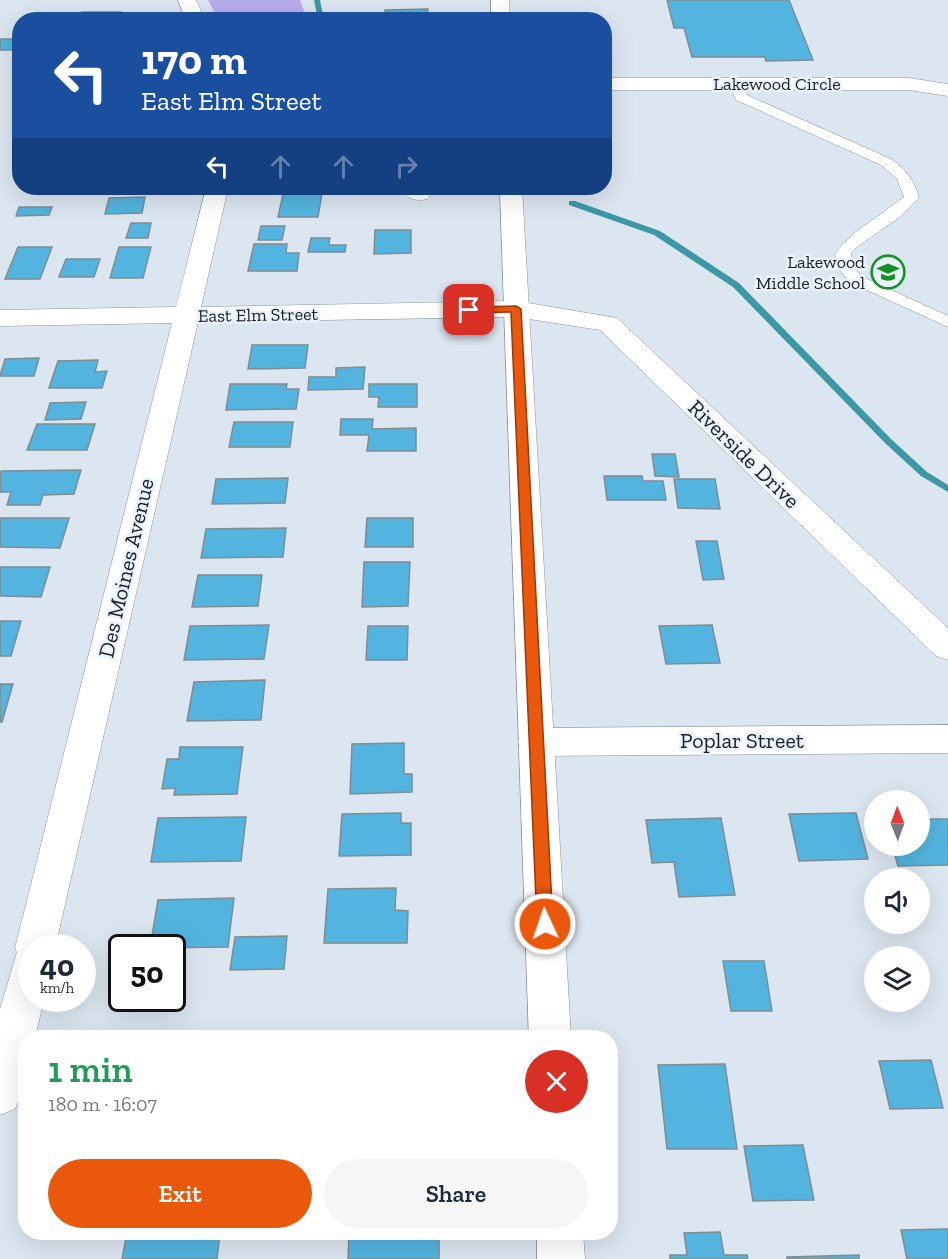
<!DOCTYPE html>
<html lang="en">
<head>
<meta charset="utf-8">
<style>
  :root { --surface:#fff; --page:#f6f6f7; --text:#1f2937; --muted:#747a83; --accent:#ea580c }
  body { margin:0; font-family:"Zilla Slab",serif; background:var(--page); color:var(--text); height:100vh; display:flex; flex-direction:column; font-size:22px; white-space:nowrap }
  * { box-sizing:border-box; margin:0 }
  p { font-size:20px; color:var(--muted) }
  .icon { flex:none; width:33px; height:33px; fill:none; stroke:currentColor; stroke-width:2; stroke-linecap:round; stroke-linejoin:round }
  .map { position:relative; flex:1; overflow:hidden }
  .side { position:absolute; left:18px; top:1030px; width:600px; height:210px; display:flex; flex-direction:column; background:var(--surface); border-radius:24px; box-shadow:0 6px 24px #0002 }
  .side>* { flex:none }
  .top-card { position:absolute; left:12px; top:12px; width:600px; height:183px; border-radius:24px; box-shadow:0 6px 24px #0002; background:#1a4fa0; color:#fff; overflow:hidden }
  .needle { width:39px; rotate:359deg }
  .fabs { position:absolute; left:864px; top:790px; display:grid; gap:12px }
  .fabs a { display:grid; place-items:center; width:66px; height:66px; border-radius:50%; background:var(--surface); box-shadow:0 6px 24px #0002; font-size:30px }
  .speed { position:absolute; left:18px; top:934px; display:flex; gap:12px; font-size:30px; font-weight:700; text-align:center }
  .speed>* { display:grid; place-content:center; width:78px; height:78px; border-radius:50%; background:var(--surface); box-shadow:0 6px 24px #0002; line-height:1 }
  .speed small { font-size:15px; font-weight:400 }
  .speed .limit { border:3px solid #111; border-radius:9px; background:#fff; color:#111 }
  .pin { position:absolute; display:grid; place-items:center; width:51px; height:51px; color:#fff; margin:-26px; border-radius:12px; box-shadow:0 3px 9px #0006 }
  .me { position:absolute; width:66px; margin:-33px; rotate:357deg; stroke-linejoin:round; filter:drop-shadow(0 0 4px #0008) }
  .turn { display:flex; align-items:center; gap:21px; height:126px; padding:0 30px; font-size:27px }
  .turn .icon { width:78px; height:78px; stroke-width:2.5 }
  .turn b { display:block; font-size:42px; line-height:51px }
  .lanes { display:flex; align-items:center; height:57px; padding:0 30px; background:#0003; justify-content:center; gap:30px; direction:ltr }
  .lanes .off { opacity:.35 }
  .round { display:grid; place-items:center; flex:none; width:63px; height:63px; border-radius:32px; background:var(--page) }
  .headline { display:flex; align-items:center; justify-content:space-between; height:102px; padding:0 30px }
  h1 { font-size:36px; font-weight:600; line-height:45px; color:#1e9e55 }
  .button { display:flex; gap:12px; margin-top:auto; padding:12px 30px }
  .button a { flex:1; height:69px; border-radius:36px; background:var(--accent); color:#fff; font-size:24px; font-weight:600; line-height:69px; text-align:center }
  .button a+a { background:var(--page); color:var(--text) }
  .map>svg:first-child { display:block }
  .green { fill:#b9aeec }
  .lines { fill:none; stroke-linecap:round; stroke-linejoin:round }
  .stream { fill:#3c98a4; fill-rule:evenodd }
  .building { fill:#53b5df; stroke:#7f8c92; stroke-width:1.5 }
  .service-casing { stroke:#8a939c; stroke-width:1 }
  .minor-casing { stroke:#8a939c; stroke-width:1 }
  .secondary-casing { stroke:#8a939c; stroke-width:1 }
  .service { fill:#fff; fill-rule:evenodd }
  .minor { fill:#fff; fill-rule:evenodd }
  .secondary { fill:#fff; fill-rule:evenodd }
  .route { fill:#ea580c; stroke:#983908; stroke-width:1.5 }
  .labels { text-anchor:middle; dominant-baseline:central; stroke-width:5; stroke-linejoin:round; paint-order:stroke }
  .far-street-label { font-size:18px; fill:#1c1f23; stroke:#eaf3fd }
  .far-poi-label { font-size:18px; fill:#1c1f23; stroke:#eaf3fd; text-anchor:end }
  .street-label { font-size:22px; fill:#1c1f23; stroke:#eaf3fd }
</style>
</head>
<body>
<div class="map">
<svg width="948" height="1259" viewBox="0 0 948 1259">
  <rect width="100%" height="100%" fill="#dce6f0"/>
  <polygon class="green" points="208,0 300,0 307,19 218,19"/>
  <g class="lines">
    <g class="stream">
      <polygon points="314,0 320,0 324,20 318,20"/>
      <polygon points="569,201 575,201 660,231 739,283 891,439 927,472 948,485 948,492 921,476 885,443 733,287 654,235 569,205"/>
    </g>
  </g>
  <g class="building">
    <polygon points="667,0 789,0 813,60 766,61 765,57 692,57 684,28 674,28"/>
    <polygon points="428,9 427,20 385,20 385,10"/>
    <polygon points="82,12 121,12 119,20 79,20"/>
    <polygon points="0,39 20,39 14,50 0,50"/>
    <polygon points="283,194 322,194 318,217 278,217"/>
    <polygon points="145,197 142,213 105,214 109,198"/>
    <polygon points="19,207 52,207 49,215 16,216"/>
    <polygon points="131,223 151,223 148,238 126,238"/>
    <polygon points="261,226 285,226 282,240 258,240"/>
    <polygon points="375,230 411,230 411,253 374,254"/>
    <polygon points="311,238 330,238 329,245 346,245 345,252 308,252"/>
    <polygon points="254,244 287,244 286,253 299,253 297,271 248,271"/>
    <polygon points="18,247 52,247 40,279 5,279"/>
    <polygon points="119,247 151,247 143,278 110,278"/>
    <polygon points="66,259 100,259 94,277 59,277"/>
    <polygon points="252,345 308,345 305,368 248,369"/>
    <polygon points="39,358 34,376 0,376 5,359"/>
    <polygon points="98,360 95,372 107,371 102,388 49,388 58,361"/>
    <polygon points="365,367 363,389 308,390 309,377 336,377 336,368"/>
    <polygon points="230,384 287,384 286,389 299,389 296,409 226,410"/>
    <polygon points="369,384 417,384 417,407 378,407 379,397 369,397"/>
    <polygon points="86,402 81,419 45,420 50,403"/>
    <polygon points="341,419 373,419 372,429 416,428 416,451 367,451 369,435 340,435"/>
    <polygon points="234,422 293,422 290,447 229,447"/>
    <polygon points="37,424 95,424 87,450 27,450"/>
    <polygon points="652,454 675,454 679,477 655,476"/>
    <polygon points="81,470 74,494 43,495 40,505 7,505 11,492 0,492 1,471"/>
    <polygon points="604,476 642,476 643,481 663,481 666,500 607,500"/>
    <polygon points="288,478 285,503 212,504 216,479"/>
    <polygon points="674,479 715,479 720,509 678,508"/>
    <polygon points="0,518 69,518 60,548 0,547"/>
    <polygon points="367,518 413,518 413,547 365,547"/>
    <polygon points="286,528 283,557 201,558 206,529"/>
    <polygon points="696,541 717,541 724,579 703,580"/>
    <polygon points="364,562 410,562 408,606 362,607"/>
    <polygon points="0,567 50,567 41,597 0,596"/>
    <polygon points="198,575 262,575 258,606 192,607"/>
    <polygon points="0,621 21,621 11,656 0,656"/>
    <polygon points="269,625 264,659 184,660 190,626"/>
    <polygon points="712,625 720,663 666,664 659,626"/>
    <polygon points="368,626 408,626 407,660 366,660"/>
    <polygon points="265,680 261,720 187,721 194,682"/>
    <polygon points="0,684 13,684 2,722 0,722"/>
    <polygon points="404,743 404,774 412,774 412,792 350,794 352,744"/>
    <polygon points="180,747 243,747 237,794 174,795 175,788 162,789 167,759 179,759"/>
    <polygon points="401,813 401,823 411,823 411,855 339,856 342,814"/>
    <polygon points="856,813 868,859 799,861 789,814"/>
    <polygon points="246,817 241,861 151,862 158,818"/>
    <polygon points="721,818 735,895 679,897 674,862 652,863 646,820"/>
    <polygon points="920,819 948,819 948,865 898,866 892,846 920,846"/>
    <polygon points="396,888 395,910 408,911 407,943 324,943 328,889"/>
    <polygon points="234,898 228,947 150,948 158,900"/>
    <polygon points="287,936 284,969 230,970 235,937"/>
    <polygon points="723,961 764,961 772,1011 731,1011"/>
    <polygon points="931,1060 943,1108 890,1109 879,1061"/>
    <polygon points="725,1064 737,1149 667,1149 658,1065"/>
    <polygon points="803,1145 814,1200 753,1201 744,1146"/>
    <polygon points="948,1229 948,1259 907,1259 901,1230"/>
    <polygon points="720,1232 724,1255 747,1255 748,1259 670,1259 670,1255 687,1255 684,1233"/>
    <polygon points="127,1233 220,1233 217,1259 122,1259"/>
    <polygon points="349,1233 439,1233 439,1259 348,1259"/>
    <polygon points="859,1255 859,1259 787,1259 787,1257"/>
  </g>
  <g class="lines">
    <g class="service-casing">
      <path id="service" d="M 736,80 L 741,81 L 747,95 L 891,159 C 906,169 915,181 919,198 L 901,216 L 856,248 L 851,253 L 853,266 L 861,276 L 948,316 L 948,327 L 849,282 L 837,266 L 835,253 L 853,234 L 904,197 L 897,179 L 881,165 L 736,100 L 729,84 Z"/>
    </g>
    <g class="minor-casing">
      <g id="minor">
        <polygon points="178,0 196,0 205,20 186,20"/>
        <polygon points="604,78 909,78 948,84 948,96 909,90 604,90"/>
        <path d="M 206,188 L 228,188 L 201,307 L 516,301 L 617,318 L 948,628 L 948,660 L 936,656 L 600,330 L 516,317 L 198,322 L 55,948 L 32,948 L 32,999 L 44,999 L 35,1038 L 26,1038 C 26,1064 26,1085 15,1109 L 0,1115 L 0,1009 L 17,952 L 15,948 L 172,323 L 0,326 L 0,310 L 176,307 Z"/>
        <path d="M 398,188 L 424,188 L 431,194 L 427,199 C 415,202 405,198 398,188 Z"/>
        <polygon points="948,725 948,753 536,756 523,752 518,742 523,732 536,728"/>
      </g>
    </g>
    <g class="secondary-casing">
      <g id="secondary">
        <polygon points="491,0 509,0 510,20 491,20"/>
        <polygon points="500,188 522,188 571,1038 529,1038"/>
        <polygon points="537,1233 583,1233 585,1259 537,1259"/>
      </g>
    </g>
    <use href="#service" class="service"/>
    <use href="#minor" class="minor"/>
    <use href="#secondary" class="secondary"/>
  </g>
  <polygon class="route" points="516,306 521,309 553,924 551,929 539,929 537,924 511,312 469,313 464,310 469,307"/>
  <defs>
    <g id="school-ring" transform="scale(1.725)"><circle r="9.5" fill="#eaf3fd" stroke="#149221" stroke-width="1.5"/><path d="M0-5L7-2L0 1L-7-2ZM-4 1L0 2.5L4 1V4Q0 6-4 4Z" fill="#149221"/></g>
  </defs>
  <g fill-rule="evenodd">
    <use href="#school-ring" x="888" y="272"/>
  </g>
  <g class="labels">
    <g class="far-street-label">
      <text x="777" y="84">Lakewood Circle</text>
      <text transform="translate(258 315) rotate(-1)">East Elm Street</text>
    </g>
    <g class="far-poi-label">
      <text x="865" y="262">Lakewood<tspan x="865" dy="21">Middle School</tspan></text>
    </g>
    <g class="street-label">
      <text transform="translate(744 454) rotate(44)">Riverside Drive</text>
      <text transform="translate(126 568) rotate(-77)">Des Moines Avenue</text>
      <text x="742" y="740">Poplar Street</text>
    </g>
  </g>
</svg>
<div class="fabs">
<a><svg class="needle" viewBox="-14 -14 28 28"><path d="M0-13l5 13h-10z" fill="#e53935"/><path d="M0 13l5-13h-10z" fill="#747a83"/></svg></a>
<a><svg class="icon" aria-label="sound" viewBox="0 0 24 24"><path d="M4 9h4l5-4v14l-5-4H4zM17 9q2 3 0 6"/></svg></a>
<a><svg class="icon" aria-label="layers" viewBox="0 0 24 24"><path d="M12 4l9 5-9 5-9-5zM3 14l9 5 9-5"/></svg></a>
</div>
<div class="speed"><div>40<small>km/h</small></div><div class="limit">50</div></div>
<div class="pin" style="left:469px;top:310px;background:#d93025"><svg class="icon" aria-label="arrive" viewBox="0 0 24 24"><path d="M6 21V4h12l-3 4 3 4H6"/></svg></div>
<svg class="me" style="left:545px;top:924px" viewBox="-20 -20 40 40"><circle r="17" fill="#ea580c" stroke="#fff" stroke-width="3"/><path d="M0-11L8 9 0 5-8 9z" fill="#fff"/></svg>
<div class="top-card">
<div class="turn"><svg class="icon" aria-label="left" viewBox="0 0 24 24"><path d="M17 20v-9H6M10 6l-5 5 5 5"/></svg><div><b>170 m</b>East Elm Street</div></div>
<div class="lanes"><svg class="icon" aria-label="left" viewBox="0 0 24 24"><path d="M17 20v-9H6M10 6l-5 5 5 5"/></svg><svg class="icon off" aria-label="ahead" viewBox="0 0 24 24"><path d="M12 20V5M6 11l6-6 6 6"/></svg><svg class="icon off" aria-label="ahead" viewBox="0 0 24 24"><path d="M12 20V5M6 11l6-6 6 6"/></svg><svg class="icon off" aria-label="right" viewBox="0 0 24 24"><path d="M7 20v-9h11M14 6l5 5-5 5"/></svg></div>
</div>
<section class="side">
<div class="headline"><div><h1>1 min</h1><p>180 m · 16:07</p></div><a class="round" style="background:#d93025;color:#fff"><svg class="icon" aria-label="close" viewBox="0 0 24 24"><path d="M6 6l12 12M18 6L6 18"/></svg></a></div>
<div class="button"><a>Exit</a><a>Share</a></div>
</section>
</div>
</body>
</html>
